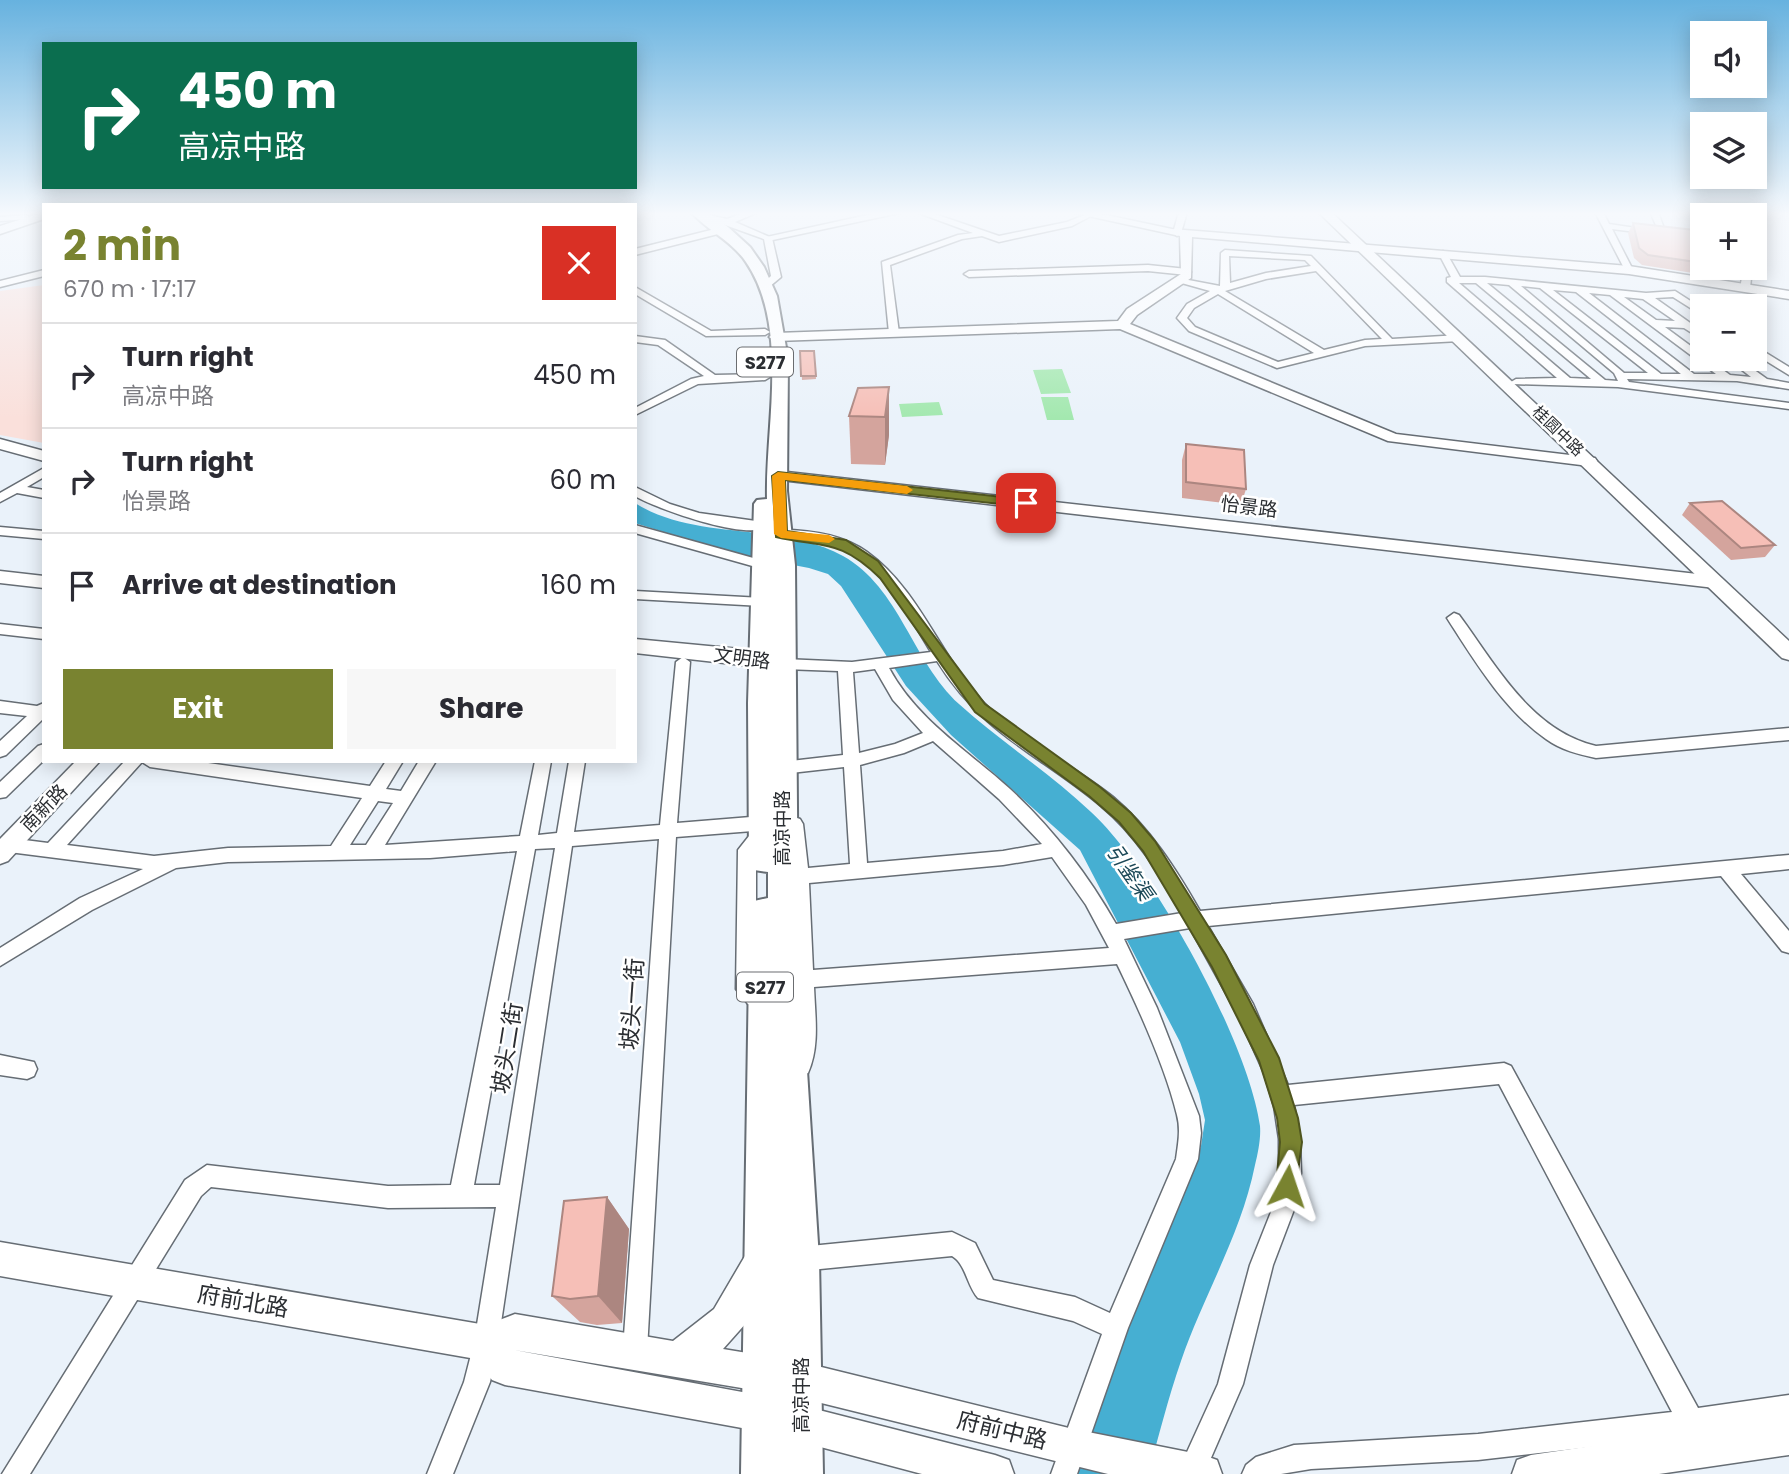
<!DOCTYPE html>
<html lang="en">
<head>
<meta charset="utf-8">
<style>
  :root { --surface:#fff; --page:#f7f7f7; --text:#2b2b33; --muted:#7c7c81; --line:#e1e1e2; --accent:#798330 }
  body { margin:0; font-family:Poppins,"Noto Sans SC",sans-serif; background:var(--page); color:var(--text); height:100vh; display:flex; flex-direction:column; font-size:26px; white-space:nowrap }
  * { box-sizing:border-box; margin:0 }
  p { font-size:23px; color:var(--muted) }
  .icon { flex:none; width:38px; height:38px; fill:none; stroke:currentColor; stroke-width:2; stroke-linecap:round; stroke-linejoin:round }
  .map { position:relative; flex:1; overflow:hidden }
  .sheet { position:absolute; left:42px; top:203px; width:595px; height:560px; display:flex; flex-direction:column; background:var(--surface); border-radius:0px; box-shadow:0 4px 18px #0003 }
  .sheet>* { flex:none }
  .guide { position:absolute; left:42px; top:42px; width:595px; height:147px; border-radius:0px; box-shadow:0 4px 18px #0003; background:#0b6e4f; color:#fff; overflow:hidden }
  .buttons { position:absolute; left:1690px; top:21px; display:grid; gap:14px }
  .buttons a { display:grid; place-items:center; width:77px; height:77px; border-radius:0px; background:var(--surface); box-shadow:0 4px 18px #0003; font-size:35px }
  .pin { position:absolute; display:grid; place-items:center; width:60px; height:60px; color:#fff; margin:-30px; border-radius:14px; box-shadow:0 4px 10px #0006 }
  .me { position:absolute; width:77px; margin:-38px; rotate:5deg; stroke-linejoin:round; filter:drop-shadow(0 0 5px #0008) }
  .turn { display:flex; align-items:center; gap:24px; height:147px; padding:0 21px; font-size:32px }
  .turn .icon { width:91px; height:91px; stroke-width:2.5 }
  .turn b { display:block; font-size:49px; line-height:60px }
  .round { display:grid; place-items:center; flex:none; width:74px; height:74px; border-radius:0px; background:var(--page) }
  .summary { display:flex; align-items:center; justify-content:space-between; height:119px; padding:0 21px }
  h1 { font-size:42px; font-weight:700; line-height:52px; color:var(--accent) }
  .action { display:flex; gap:14px; margin-top:auto; padding:14px 21px }
  .action a { flex:1; height:80px; border-radius:0px; background:var(--accent); color:#fff; font-size:28px; font-weight:700; line-height:80px; text-align:center }
  .action a+a { background:var(--page); color:var(--text) }
  ul { padding:0; list-style:none }
  li { display:flex; align-items:center; gap:21px; height:105px; padding:0 21px; border-top:2px solid var(--line) }
  li div { flex:1 }
  li b { display:block; font-size:26px }
  li em { font-style:normal }
  .map>svg:first-child { display:block }
  .education { fill:#fae0db }
  .green { fill:#a3e8af }
  .water { fill:#46afd2 }
  .lines { fill:none; stroke-linecap:round; stroke-linejoin:round }
  .minor-casing { stroke:#666d74; stroke-width:3 }
  .tertiary-casing { stroke:#666d74; stroke-width:3 }
  .secondary-casing { stroke:#666d74; stroke-width:3 }
  .primary-casing { stroke:#666d74; stroke-width:4 }
  .minor { fill:#fff; fill-rule:evenodd }
  .tertiary { fill:#fff; fill-rule:evenodd }
  .secondary { fill:#fff; fill-rule:evenodd }
  .primary { fill:#fff; fill-rule:evenodd }
  .wall { fill:#d4a49d }
  .shaded-wall { fill:#ac8680 }
  .building { fill:#f6bfb7; stroke:#ac8680; stroke-width:2 }
  .route { fill:#798330; stroke:#4f551f; stroke-width:2 }
  .slow { fill:#f59e0b }
  .labels { text-anchor:middle; dominant-baseline:central; stroke-width:5; stroke-linejoin:round; paint-order:stroke }
  .far-street-label { font-size:16px; fill:#2b2e32; stroke:#fff }
  .shield { fill:#fff; stroke:#6b6d70; stroke-width:2 }
  .shield-label { font-size:18px; font-weight:bold; fill:#2b2e32 }
  .street-label { font-size:19px; fill:#2b2e32; stroke:#fff }
  .water-label { font-size:21px; font-style:italic; fill:#1b4857; stroke:#fff }
  .near-street-label { font-size:23px; fill:#2b2e32; stroke:#fff }
</style>
</head>
<body>
<div class="map">
<svg width="1789" height="1474" viewBox="0 0 1789 1474">
  <rect width="100%" height="100%" fill="#eaf2fa"/>
  <polygon class="education" points="44,285 44,443 0,435 0,291"/>
  <g class="green">
    <polygon points="1062,369 1071,393 1041,394 1033,370"/>
    <polygon points="1041,397 1068,397 1074,420 1047,420"/>
    <polygon points="939,402 943,415 902,417 899,404"/>
  </g>
  <path class="water" d="M 635,503 C 697,542 780,521 843,556 C 900,588 912,661 959,704 C 1001,742 1050,773 1091,812 C 1154,870 1248,1041 1260,1126 C 1261,1138 1258,1153 1255,1165 C 1241,1235 1204,1294 1181,1361 C 1168,1398 1159,1436 1148,1474 L 1074,1474 L 1093,1412 L 1201,1146 L 1205,1120 L 1199,1094 L 1180,1042 L 1080,850 L 951,735 L 906,686 L 841,586 L 828,574 L 809,568 L 730,553 L 635,523 Z"/>
  <g class="lines">
    <g class="minor-casing">
      <g id="minor">
        <polygon points="746,212 758,212 735,222 772,238 781,277 769,287 761,285 771,276 764,239 700,216 704,214 727,219"/>
        <polygon points="916,212 929,212 999,236 1067,222 1087,214 1091,216 1072,226 999,242 982,236 962,239 890,265 899,333 894,336 889,333 882,262 958,235 973,233"/>
        <polygon points="1179,212 1187,212 1181,233 1177,236 1173,233"/>
        <polygon points="1595,212 1603,212 1609,224 1656,231 1652,234 1612,229 1633,270 1632,272 1625,270"/>
        <polygon points="1650,212 1658,212 1666,234 1660,234"/>
        <polygon points="26,215 30,217 29,219 0,221 0,217"/>
        <polygon points="715,229 718,230 718,234 635,255 635,249"/>
        <path d="M 1225,250 L 1311,256 L 1392,339 L 1460,335 L 1465,338 L 1460,341 L 1365,346 L 1277,368 L 1189,331 L 1177,318 L 1187,304 L 1210,291 L 1178,282 L 1178,278 L 1220,286 L 1221,253 ZM 1229,256 L 1305,260 L 1311,266 L 1266,273 L 1230,283 ZM 1316,271 L 1382,339 L 1365,340 L 1324,350 L 1225,291 L 1266,279 ZM 1218,294 L 1314,353 L 1278,362 L 1195,327 L 1187,318 L 1194,308 Z"/>
        <path d="M 1443,251 L 1447,254 L 1460,277 L 1485,277 L 1646,293 L 1675,291 L 1703,309 L 1703,316 L 1673,297 L 1655,298 L 1703,332 L 1703,340 L 1684,328 L 1665,327 L 1703,355 L 1703,359 L 1708,359 L 1730,375 L 1751,377 L 1728,359 L 1739,359 L 1767,379 L 1789,383 L 1789,389 L 1737,381 L 1627,379 L 1629,382 L 1789,403 L 1789,409 L 1618,387 L 1512,384 L 1511,382 L 1516,379 L 1557,378 L 1447,282 L 1447,278 L 1451,277 L 1439,254 ZM 1459,283 L 1476,283 L 1591,379 L 1570,378 ZM 1487,283 L 1509,285 L 1614,373 L 1618,381 L 1605,380 ZM 1521,286 L 1540,288 L 1648,373 L 1624,373 ZM 1553,290 L 1576,292 L 1681,374 L 1661,374 ZM 1589,293 L 1610,295 L 1716,374 L 1694,374 ZM 1624,297 L 1643,299 L 1675,321 L 1656,320 Z"/>
        <polygon points="1148,265 1187,269 1191,272 1187,275 1148,271 969,277 964,274 969,271"/>
        <polygon points="1744,268 1752,268 1750,288 1745,291 1740,288"/>
        <polygon points="44,270 44,276 0,287 0,281"/>
        <polygon points="635,287 711,331 765,329 770,332 765,335 706,336 635,294"/>
        <polygon points="1720,300 1730,306 1717,305 1717,301"/>
        <polygon points="1755,324 1764,330 1764,334 1755,335"/>
        <polygon points="635,336 665,340 715,375 765,374 770,377 765,380 698,384 635,415 635,408 691,379 704,376 658,345 635,342"/>
        <polygon points="1755,346 1789,367 1789,375 1755,354"/>
        <polygon points="44,468 44,477 27,487 44,490 44,498 17,493 0,502 0,493"/>
        <path d="M 635,487 L 670,504 L 699,513 L 763,522 L 769,526 C 749,542 657,509 635,496 Z"/>
        <polygon points="635,525 768,562 770,565 763,569 635,533"/>
        <polygon points="0,527 44,531 44,539 0,535"/>
        <path d="M 781,530 C 811,530 842,534 867,552 C 920,590 940,657 984,703 C 1021,741 1072,764 1113,797 C 1150,828 1176,869 1200,911 L 1789,855 L 1789,869 L 1741,874 L 1789,931 L 1789,953 L 1782,951 L 1721,876 L 1208,926 L 1253,1004 L 1288,1085 L 1504,1063 L 1511,1066 L 1698,1408 L 1789,1395 L 1789,1421 L 1711,1432 L 1718,1448 L 1714,1457 L 1705,1461 L 1696,1457 L 1684,1436 L 1478,1460 L 1311,1469 L 1281,1474 L 1242,1474 L 1246,1465 L 1256,1457 L 1294,1445 L 1478,1434 L 1672,1412 L 1499,1084 L 1294,1105 L 1300,1139 L 1301,1173 L 1295,1207 L 1273,1265 L 1243,1384 L 1204,1474 L 1177,1474 L 1218,1384 L 1250,1265 L 1273,1207 L 1279,1173 L 1279,1139 L 1274,1106 L 1264,1073 L 1239,1017 L 1190,928 L 1124,939 L 1157,1008 L 1199,1116 L 1201,1133 L 1198,1159 L 1128,1328 L 1077,1474 L 1051,1474 L 1102,1334 L 1073,1321 L 978,1298 C 967,1286 966,1264 952,1256 L 800,1271 L 792,1267 L 788,1259 L 792,1251 L 800,1247 L 952,1232 L 975,1243 L 993,1280 L 1075,1297 L 1110,1313 L 1176,1159 C 1178,1144 1181,1130 1177,1115 C 1166,1069 1138,1007 1117,964 L 814,987 C 815,1016 820,1046 808,1073 L 801,1076 L 794,1073 L 791,1066 L 796,1041 L 794,989 L 777,987 L 774,981 L 777,975 L 794,971 L 791,884 L 785,882 L 782,877 L 785,872 L 790,870 L 785,824 L 788,819 L 794,817 L 800,819 L 803,824 L 808,868 L 850,864 L 844,767 L 782,774 L 776,772 L 774,768 L 776,764 L 782,762 L 843,755 L 838,671 L 784,669 L 777,664 L 784,659 L 852,662 L 931,652 C 906,611 877,555 825,542 C 809,538 792,540 776,537 L 775,534 ZM 937,661 C 983,735 1039,754 1101,806 C 1136,835 1160,874 1182,913 L 1116,924 C 1087,873 1053,829 1010,789 C 968,751 916,719 889,668 ZM 875,669 L 893,700 L 923,733 L 895,744 L 859,753 L 853,672 ZM 933,741 L 999,799 L 1042,844 L 1003,851 L 867,863 L 860,765 L 904,753 ZM 1052,857 L 1086,905 L 1109,948 L 813,970 L 809,883 L 1003,865 Z"/>
        <polygon points="635,591 762,598 769,602 762,606 635,599"/>
        <path d="M 1454,613 L 1459,615 C 1496,665 1531,731 1596,746 L 1789,728 L 1789,740 L 1596,758 C 1578,754 1561,750 1546,739 C 1504,710 1474,660 1447,618 Z"/>
        <polygon points="0,624 44,629 44,639 0,634"/>
        <path d="M 683,657 L 690,662 L 677,823 L 763,816 L 769,818 L 771,832 L 756,852 L 756,986 L 771,995 L 774,1001 L 771,1007 L 764,1010 L 748,1004 L 736,989 L 738,850 L 753,831 L 676,837 L 647,1350 L 644,1359 L 635,1362 L 626,1359 L 623,1350 L 659,839 L 572,846 L 498,1343 L 490,1382 L 453,1474 L 427,1474 L 464,1382 L 474,1343 L 496,1207 L 388,1208 L 211,1187 L 201,1196 L 30,1474 L 2,1474 L 185,1180 L 207,1165 L 388,1186 L 451,1185 L 517,851 L 430,858 L 228,862 L 176,868 L 92,910 L 0,966 L 0,948 L 80,898 L 143,869 L 9,852 L 3,850 L 0,845 L 3,840 L 9,838 L 48,843 L 125,761 L 194,761 L 370,786 L 386,761 L 403,761 L 386,789 L 401,791 L 419,761 L 436,761 L 385,845 L 520,836 L 535,761 L 551,761 L 538,835 L 557,833 L 569,761 L 585,761 L 574,832 L 660,825 L 676,662 ZM 142,762 L 150,767 L 362,798 L 331,846 L 228,848 L 154,856 L 67,845 ZM 378,801 L 393,803 L 366,845 L 350,845 ZM 555,848 L 500,1185 L 474,1185 L 535,849 Z"/>
        <polygon points="0,701 37,706 44,703 44,718 6,755 0,757 0,741 27,716 0,713"/>
        <polygon points="44,744 44,760 6,797 0,798 0,782 38,746"/>
        <polygon points="0,1055 34,1062 37,1069 34,1076 27,1079 0,1075"/>
      </g>
    </g>
    <g class="tertiary-casing">
      <g id="tertiary">
        <polygon points="881,212 904,212 768,241 762,238"/>
        <polygon points="1070,212 1092,212 1172,229 1629,266 1789,291 1789,299 1629,274 1192,237 1191,278 1137,315 1130,324 1396,434 1595,458 1597,461 1589,466 1388,441 1120,329 776,341 769,337 776,333 1118,321 1127,309 1181,274 1180,236"/>
        <polygon points="0,439 44,451 44,461 0,449"/>
        <polygon points="778,471 1715,576 1724,582 1715,588 772,479 770,476"/>
        <polygon points="76,761 100,761 8,861 0,864 0,839"/>
      </g>
    </g>
    <g class="secondary-casing">
      <g id="secondary">
        <polygon points="44,212 44,219 0,234 0,226"/>
        <polygon points="1318,212 1331,212 1789,641 1789,660 1782,658"/>
        <polygon points="0,571 44,576 44,588 0,583"/>
        <polygon points="635,639 761,651 784,657 788,662 784,667 777,669 635,653"/>
        <polygon points="0,1242 486,1325 515,1314 673,1341 714,1309 745,1256 757,1251 769,1256 774,1268 747,1322 723,1349 801,1362 1073,1429 1203,1455 1217,1460 1222,1474 1108,1474 801,1398 514,1350 764,1396 995,1455 1009,1460 1014,1474 922,1474 764,1432 505,1385 492,1380 476,1359 0,1276"/>
        <polygon points="1789,1417 1789,1455 1659,1474 1512,1474 1517,1460 1531,1455"/>
      </g>
    </g>
    <g class="primary-casing">
      <path id="primary" d="M 691,212 L 707,212 L 728,227 L 750,247 L 764,267 L 777,296 L 788,359 L 787,491 L 795,565 L 798,929 L 819,1259 L 823,1474 L 741,1474 L 750,910 L 754,901 L 768,898 L 768,872 L 754,870 L 749,861 L 748,703 L 754,504 L 757,500 L 767,499 C 765,427 790,326 746,262 C 732,241 708,231 691,212 Z"/>
    </g>
    <use href="#minor" class="minor"/>
    <use href="#tertiary" class="tertiary"/>
    <use href="#secondary" class="secondary"/>
    <use href="#primary" class="primary"/>
  </g>
  <g class="wall">
    <polygon points="1633,223 1703,231 1703,268 1745,268 1745,270 1738,280 1642,265 1634,258 1628,233"/>
    <polygon points="800,351 814,351 816,379 802,380"/>
    <polygon points="889,387 889,435 885,465 851,464 849,416"/>
    <polygon points="1186,444 1246,489 1241,505 1182,498 1182,460"/>
    <polygon points="1690,503 1775,545 1765,557 1731,560 1682,515"/>
    <polygon points="607,1197 629,1229 622,1323 597,1325 580,1322 552,1296"/>
  </g>
  <g class="shaded-wall">
    <polygon points="889,387 889,435 885,465 885,417"/>
    <polygon points="607,1197 629,1229 622,1323 598,1296"/>
  </g>
  <g class="building">
    <polygon points="1633,223 1703,231 1703,263 1648,255 1639,248"/>
    <polygon points="800,351 814,351 816,376 801,376"/>
    <polygon points="889,387 885,417 849,416 858,388"/>
    <polygon points="1186,444 1244,450 1246,489 1186,482"/>
    <polygon points="1722,501 1775,545 1741,548 1690,503"/>
    <polygon points="607,1197 598,1296 570,1299 552,1296 564,1201"/>
  </g>
  <linearGradient id="sky" x2="0" y2="1"><stop stop-color="#67b2df"/><stop offset="0.51" stop-color="#f6f9fd"/><stop offset="1" stop-color="#f6f9fd" stop-opacity="0"/></linearGradient>
  <rect width="1789" height="419" fill="url(#sky)"/>
  <path class="route" d="M 778,472 L 1030,500 L 1030,506 L 1026,507 L 785,480 L 787,531 L 846,540 L 878,561 L 985,704 L 1100,787 L 1131,813 L 1155,841 L 1226,955 L 1279,1058 L 1298,1118 L 1302,1142 L 1295,1194 L 1287,1197 L 1279,1194 L 1276,1186 L 1280,1142 L 1277,1118 L 1259,1061 L 1212,967 L 1143,851 L 1119,822 L 1089,796 L 975,712 L 880,578 C 840,539 825,548 776,537 L 772,476 Z"/>
  <polygon class="slow" points="778,472 907,486 913,490 907,494 785,480 787,531 829,535 835,539 829,543 781,538 774,534 772,476"/>
  <g class="labels">
    <g class="far-street-label">
      <text transform="translate(1558 431) rotate(44)">桂圆中路</text>
    </g>
    <g class="shield">
      <rect x="737" y="347.5" width="56" height="29" rx="5"/>
      <rect x="737" y="972.5" width="56" height="29" rx="5"/>
    </g>
    <g class="shield-label">
      <text x="765" y="362">S277</text>
      <text x="765" y="987">S277</text>
    </g>
    <g class="street-label">
      <text transform="translate(1249 507) rotate(7)">怡景路</text>
      <text transform="translate(742 658) rotate(8)">文明路</text>
      <text transform="translate(44 808) rotate(-46)">南新路</text>
      <text transform="translate(782 828) rotate(-90)">高凉中路</text>
      <text transform="translate(801 1395) rotate(-90)">高凉中路</text>
    </g>
    <g class="water-label">
      <text transform="translate(1130 872) rotate(55)">引鉴渠</text>
    </g>
    <g class="near-street-label">
      <text transform="translate(632 1004) rotate(-86)">坡头一街</text>
      <text transform="translate(507 1048) rotate(-81)">坡头二街</text>
      <text transform="translate(243 1301) rotate(10)">府前北路</text>
      <text transform="translate(1002 1430) rotate(14)">府前中路</text>
    </g>
  </g>
</svg>
<div class="buttons">
<a><svg class="icon" aria-label="sound" viewBox="0 0 24 24"><path d="M4 9h4l5-4v14l-5-4H4zM17 9q2 3 0 6"/></svg></a>
<a><svg class="icon" aria-label="layers" viewBox="0 0 24 24"><path d="M12 4l9 5-9 5-9-5zM3 14l9 5 9-5"/></svg></a>
<a>+</a>
<a>−</a>
</div>
<div class="pin" style="left:1026px;top:503px;background:#d93025"><svg class="icon" aria-label="arrive" viewBox="0 0 24 24"><path d="M6 21V4h12l-3 4 3 4H6"/></svg></div>
<svg class="me" style="left:1287px;top:1186px" viewBox="-20 -20 40 40"><path d="M0-17L14 15 0 8-14 15z" fill="#798330" stroke="#fff" stroke-width="4"/></svg>
<div class="guide">
<div class="turn"><svg class="icon" aria-label="right" viewBox="0 0 24 24"><path d="M7 20v-9h11M14 6l5 5-5 5"/></svg><div><b>450 m</b>高凉中路</div></div>
</div>
<section class="sheet">
<div class="summary"><div><h1>2 min</h1><p>670 m · 17:17</p></div><a class="round" style="background:#d93025;color:#fff"><svg class="icon" aria-label="close" viewBox="0 0 24 24"><path d="M6 6l12 12M18 6L6 18"/></svg></a></div>
<ul>
<li><svg class="icon" aria-label="right" viewBox="0 0 24 24"><path d="M7 20v-9h11M14 6l5 5-5 5"/></svg><div><b>Turn right</b><p>高凉中路</p></div><em>450 m</em></li>
<li><svg class="icon" aria-label="right" viewBox="0 0 24 24"><path d="M7 20v-9h11M14 6l5 5-5 5"/></svg><div><b>Turn right</b><p>怡景路</p></div><em>60 m</em></li>
<li><svg class="icon" aria-label="arrive" viewBox="0 0 24 24"><path d="M6 21V4h12l-3 4 3 4H6"/></svg><div><b>Arrive at destination</b></div><em>160 m</em></li>
</ul>
<div class="action"><a>Exit</a><a>Share</a></div>
</section>
</div>
</body>
</html>
